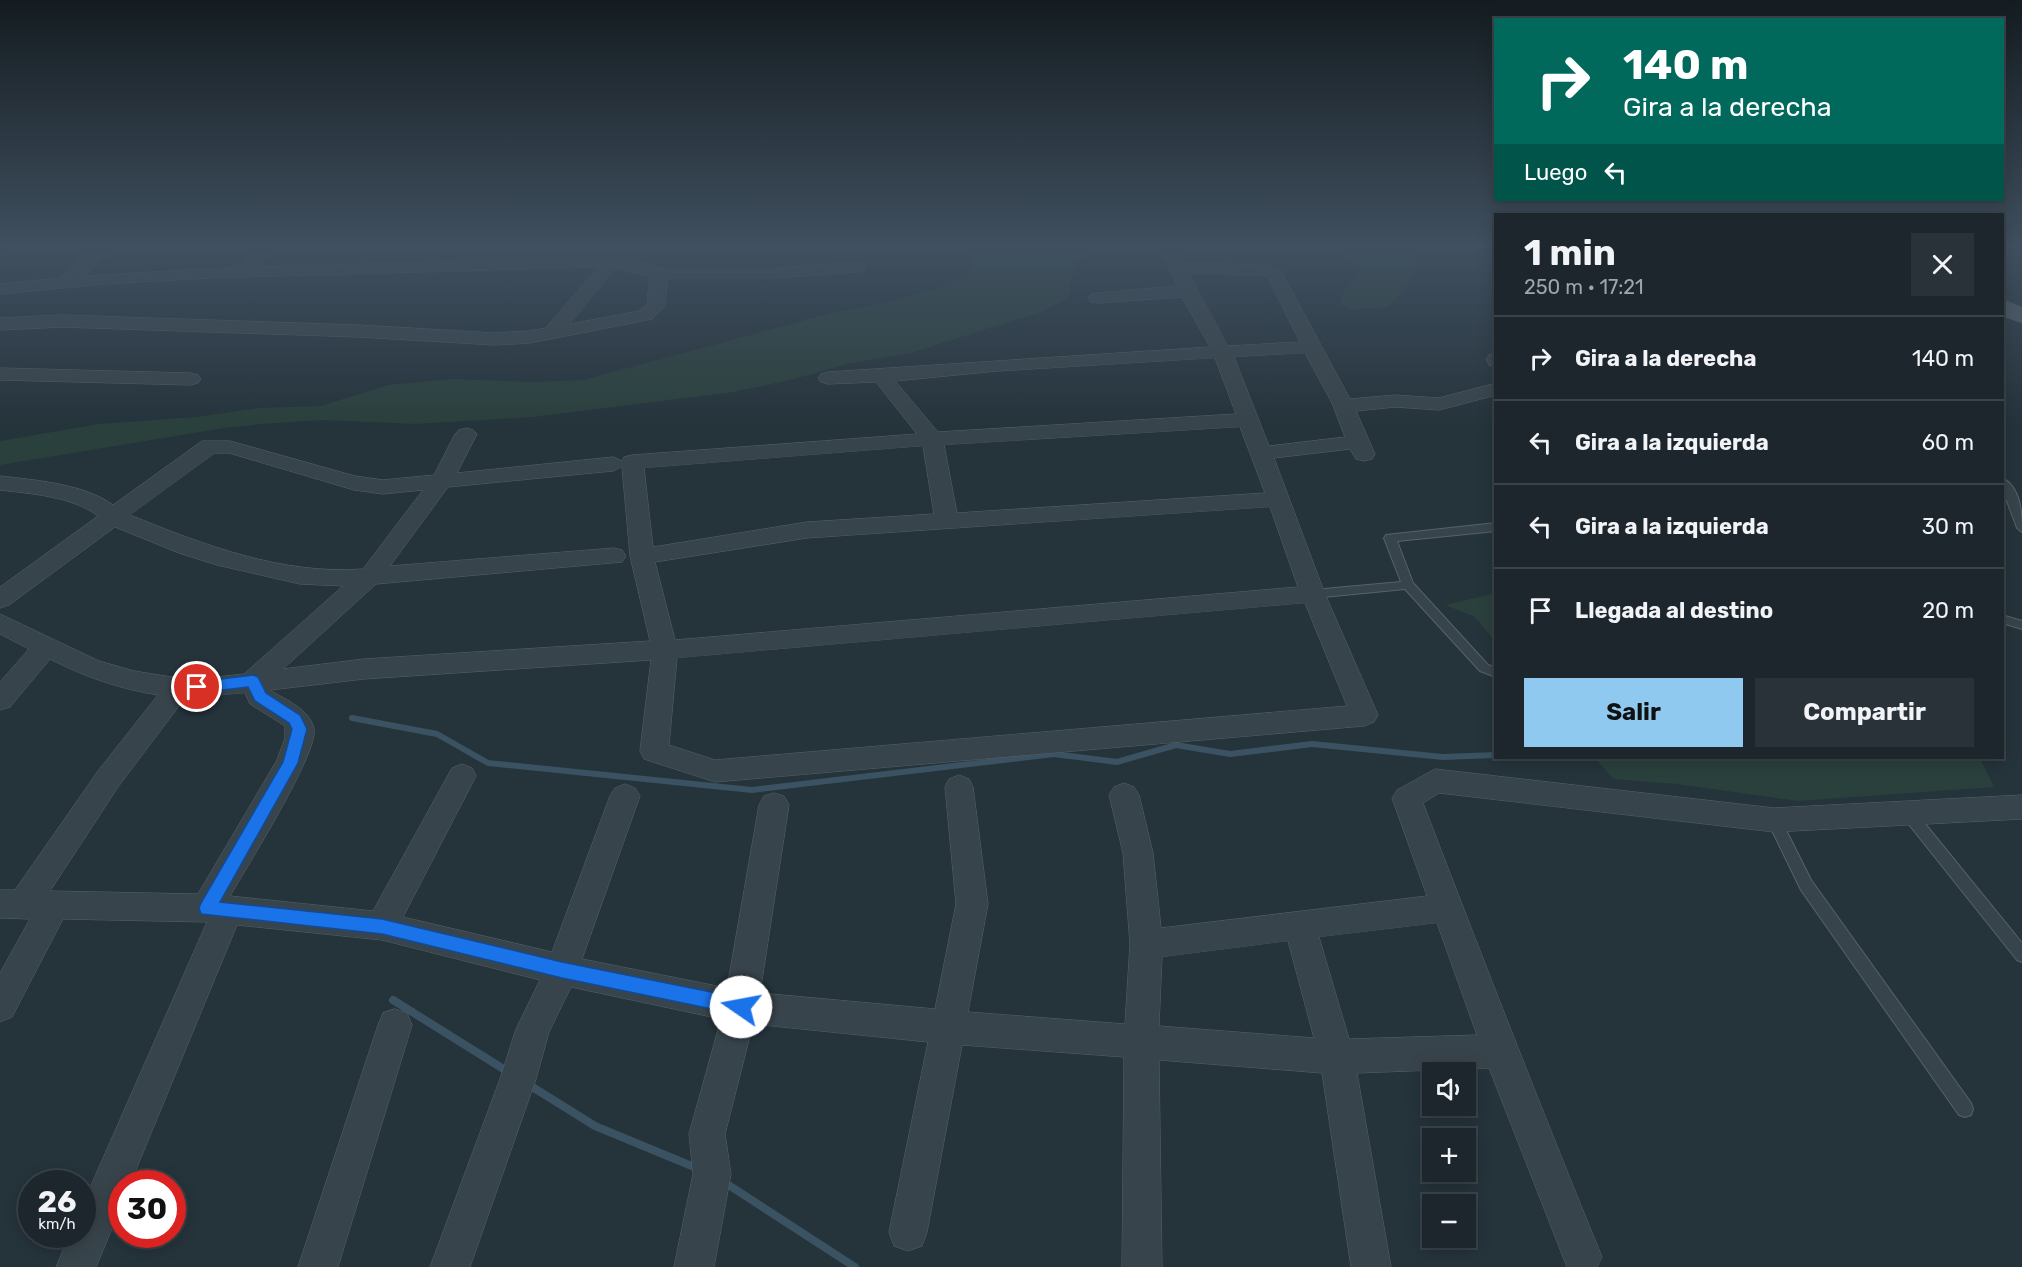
<!DOCTYPE html>
<html lang="es">
<head>
<meta charset="utf-8">
<style>
  :root { --surface:#1c262c; --page:#293238; --text:#f1f3f6; --muted:#a0a5a9; --line:#3a4348; --accent:#8fc9f0 }
  body { margin:0; font-family:Rubik,sans-serif; background:var(--page); color:var(--text); height:100vh; display:flex; flex-direction:column; font-size:22px; white-space:nowrap }
  * { box-sizing:border-box; margin:0 }
  p { font-size:20px; color:var(--muted) }
  .icon { flex:none; width:33px; height:33px; fill:none; stroke:currentColor; stroke-width:2; stroke-linecap:round; stroke-linejoin:round }
  .map { position:relative; flex:1; overflow:hidden }
  .drawer { position:absolute; left:1494px; top:213px; width:510px; height:546px; display:flex; flex-direction:column; background:var(--surface); border-radius:0px; box-shadow:0 3px 15px #0003,0 0 0 2px var(--line) }
  .drawer>* { flex:none }
  .top-card { position:absolute; left:1494px; top:18px; width:510px; height:183px; border-radius:0px; box-shadow:0 3px 15px #0003,0 0 0 2px var(--line); background:#00695c; color:#fff; overflow:hidden }
  .fabs { position:absolute; left:1422px; top:1062px; display:grid; gap:12px }
  .fabs a { display:grid; place-items:center; width:54px; height:54px; border-radius:0px; background:var(--surface); box-shadow:0 3px 15px #0003,0 0 0 2px var(--line); font-size:30px }
  .speed { position:absolute; left:18px; top:1170px; display:flex; gap:12px; font-size:30px; font-weight:700; text-align:center }
  .speed>* { display:grid; place-content:center; width:78px; height:78px; border-radius:50%; background:var(--surface); box-shadow:0 3px 15px #0003,0 0 0 2px var(--line); line-height:1 }
  .speed small { font-size:15px; font-weight:400 }
  .speed .limit { border:9px solid #d22; background:#fff; color:#111 }
  .pin { position:absolute; display:grid; place-items:center; width:51px; height:51px; color:#fff; margin:-26px; border:3px solid #fff; border-radius:50%; box-shadow:0 2px 6px #0007 }
  .me { position:absolute; width:66px; margin:-33px; rotate:282deg; stroke-linejoin:round; filter:drop-shadow(0 0 4px #0008) }
  .turn { display:flex; align-items:center; gap:21px; height:126px; padding:0 30px; font-size:27px }
  .turn .icon { width:78px; height:78px; stroke-width:2.5 }
  .turn b { display:block; font-size:42px; line-height:51px }
  .then { display:flex; align-items:center; height:57px; padding:0 30px; background:#0003; gap:12px; font-size:22px }
  .round { display:grid; place-items:center; flex:none; width:63px; height:63px; border-radius:0px; background:var(--page) }
  .headline { display:flex; align-items:center; justify-content:space-between; height:102px; padding:0 30px }
  h1 { font-size:36px; font-weight:700; line-height:45px }
  .action { display:flex; gap:12px; margin-top:auto; padding:12px 30px }
  .action a { flex:1; height:69px; border-radius:0px; background:var(--accent); color:#111; font-size:24px; font-weight:700; line-height:69px; text-align:center }
  .action a+a { background:var(--page); color:var(--text) }
  ul { padding:0; list-style:none }
  li { display:flex; align-items:center; gap:18px; height:84px; padding:0 30px; border-top:2px solid var(--line) }
  li div { flex:1 }
  li b { display:block; font-size:22px }
  li em { font-style:normal }
  .map>svg:first-child { display:block }
  .green { fill:#2a403c }
  .lines { fill:none; stroke-linecap:round; stroke-linejoin:round }
  .stream-far1 { stroke:#3a5261; stroke-width:6 }
  .stream { stroke:#3a5261; stroke-width:8 }
  .service-casing { stroke:#576269; stroke-width:2 }
  .minor-casing { stroke:#576269; stroke-width:1 }
  .primary-casing { stroke:#455057; stroke-width:1 }
  .service { fill:#38444b; fill-rule:evenodd }
  .minor { fill:#38444b; fill-rule:evenodd }
  .primary { fill:#57636b; fill-rule:evenodd }
  .route { fill:#1a73e8; stroke:#114b97; stroke-width:1.5 }
</style>
</head>
<body>
<div class="map">
<svg width="2022" height="1267" viewBox="0 0 2022 1267">
  <rect width="100%" height="100%" fill="#25333b"/>
  <g class="green">
    <path d="M 974,248 L 1091,248 C 1074,258 1071,280 1068,298 L 1041,312 L 911,353 L 847,364 L 794,379 L 734,392 L 532,417 L 416,424 L 321,420 L 262,424 L 224,428 L 0,465 L 0,441 L 99,424 L 196,417 L 260,408 L 321,406 L 388,385 L 451,379 L 535,382 L 583,380 L 832,313 L 894,301 L 951,284 L 972,269 Z"/>
    <path d="M 1333,248 L 1415,248 C 1419,275 1405,289 1388,307 L 1352,309 L 1341,304 L 1343,293 L 1362,270 Z"/>
    <polygon points="1495,593 1495,641 1475,617 1445,605"/>
    <polygon points="1595,758 1980,758 1994,787 1798,801 1676,784 1613,779"/>
  </g>
  <g class="lines">
    <polyline class="stream-far1" points="352,718 437,734 488,763 752,790 1054,754 1117,762 1176,745 1230,754 1312,744 1443,757 1496,755"/>
    <g class="stream">
      <polyline points="393,1000 510,1073"/>
      <polyline points="526,1083 595,1126 699,1169"/>
      <polyline points="724,1182 855,1267"/>
    </g>
    <g class="service-casing">
      <g id="service">
        <path d="M 2002,478 C 2021,487 2022,514 2022,532 L 2017,528 L 2002,488 Z"/>
        <polygon points="1496,523 1496,531 1397,541 1413,583 1488,665 1496,668 1496,677 1480,671 1405,589 1313,598 1307,594 1313,590 1401,582 1384,538 1386,535"/>
        <polygon points="2002,615 2022,621 2022,629 2002,623"/>
        <polygon points="1908,807 1913,809 2022,943 2022,962 2017,960 1903,817 1901,813 1903,809"/>
        <polygon points="1774,814 1779,816 1811,880 1971,1103 1973,1109 1971,1115 1965,1117 1959,1115 1801,890 1767,820 1769,816"/>
      </g>
    </g>
    <g class="minor-casing">
      <g id="minor">
        <polygon points="0,248 9,248 6,253 0,254"/>
        <path d="M 95,248 L 114,248 L 84,276 L 237,267 L 256,248 L 274,248 L 257,267 L 612,257 L 635,260 L 661,268 L 775,268 L 857,262 L 863,263 L 866,267 L 863,271 L 857,272 L 775,278 L 667,278 L 665,306 L 652,319 L 530,343 L 495,345 L 359,337 L 62,327 L 0,330 L 0,318 L 62,315 L 359,325 L 495,333 L 530,331 L 546,328 L 598,267 L 209,278 L 104,284 L 0,294 L 0,284 L 59,278 ZM 616,268 L 650,276 L 647,304 L 639,311 L 570,324 Z"/>
        <path d="M 1163,248 L 1177,248 L 1184,263 L 1266,265 L 1281,271 L 1350,399 L 1395,395 L 1439,398 L 1496,383 L 1496,395 L 1439,410 L 1395,407 L 1356,411 L 1375,454 L 1372,459 L 1364,461 L 1356,459 L 1350,449 L 1274,458 L 1325,594 L 1378,715 L 1374,722 L 1364,726 L 715,782 L 644,759 L 640,751 L 651,660 L 364,679 L 270,690 C 286,700 310,709 314,729 C 319,752 245,870 230,896 L 373,911 L 452,768 L 462,764 L 472,768 L 476,776 L 403,917 L 552,952 L 610,796 L 615,788 L 625,784 L 635,788 L 640,796 L 582,959 L 727,988 L 759,805 L 764,796 L 774,793 L 784,796 L 789,805 L 760,993 L 935,1009 L 956,904 L 945,787 L 949,779 L 959,775 L 969,779 L 973,787 L 988,904 L 968,1012 L 1125,1024 L 1130,944 L 1123,853 L 1109,795 L 1114,787 L 1124,783 L 1134,787 L 1139,795 L 1153,853 L 1161,928 L 1427,896 L 1392,798 L 1397,790 L 1435,769 L 1774,808 L 2022,795 L 2022,819 L 1774,832 L 1439,793 L 1423,803 C 1481,954 1540,1106 1602,1257 L 1597,1267 L 1567,1267 L 1489,1068 L 1357,1073 L 1391,1267 L 1351,1267 L 1322,1073 L 1159,1060 L 1162,1267 L 1122,1267 L 1124,1057 L 962,1045 L 927,1232 L 922,1246 L 908,1251 L 894,1246 L 889,1232 L 928,1042 L 753,1024 L 725,1134 L 731,1174 L 714,1267 L 674,1267 L 693,1174 L 689,1134 L 721,1019 L 571,987 L 549,1032 L 536,1079 L 470,1267 L 430,1267 L 500,1079 L 516,1029 L 540,980 L 382,940 L 237,925 L 130,1184 L 122,1184 L 122,1205 L 96,1267 L 56,1267 L 70,1234 L 82,1234 L 82,1206 L 207,922 L 63,919 L 12,1017 L 0,1022 L 0,973 L 30,919 L 0,918 L 0,890 L 15,890 L 98,771 L 158,695 C 120,689 85,677 50,659 L 10,707 L 0,710 L 0,682 L 29,649 L 0,634 L 0,614 L 99,661 L 134,671 L 178,678 L 216,677 L 244,674 L 343,586 L 300,584 L 217,565 L 179,553 L 115,527 L 9,605 L 0,608 L 0,587 L 98,516 C 71,496 32,494 0,490 L 0,476 C 35,480 85,484 113,505 L 202,441 L 230,441 L 355,476 L 383,480 L 434,475 L 455,434 L 459,430 L 466,428 L 473,430 L 477,434 L 457,473 L 613,457 L 622,461 L 624,457 L 632,455 L 917,434 L 876,382 L 828,384 L 821,382 L 818,378 L 821,374 L 828,372 L 1210,347 L 1182,297 L 1097,303 L 1091,302 L 1088,298 L 1091,294 L 1097,293 L 1177,286 L 1161,251 ZM 1189,273 L 1262,275 L 1268,278 L 1300,342 L 1228,346 ZM 1305,353 L 1332,403 L 1345,437 L 1269,446 L 1234,357 ZM 1215,358 L 1236,414 L 938,432 L 895,381 L 998,371 ZM 1240,427 L 1265,493 L 957,513 L 944,445 ZM 923,446 L 934,514 L 807,522 L 653,547 L 644,468 ZM 215,453 L 229,453 L 354,490 L 383,494 L 423,490 L 363,569 C 282,575 204,545 130,515 ZM 622,467 L 630,556 L 650,641 L 364,659 L 283,669 L 376,584 L 622,562 L 626,556 L 622,550 L 614,548 L 390,566 L 448,487 L 613,471 ZM 1270,507 L 1298,587 L 675,640 L 655,562 L 807,538 ZM 1305,603 L 1347,706 L 715,760 L 669,745 L 677,658 ZM 245,693 L 250,704 L 285,726 L 285,738 L 277,760 L 198,894 L 50,891 L 118,787 L 185,698 ZM 1437,923 L 1477,1035 L 1349,1039 L 1319,937 ZM 1288,941 L 1314,1038 L 1159,1026 L 1162,957 Z"/>
        <polygon points="1496,353 1496,367 1489,365 1486,359 1489,355"/>
        <polygon points="0,368 191,373 198,375 201,379 198,383 191,385 0,380"/>
        <polygon points="395,1009 407,1013 412,1025 338,1267 298,1267 378,1025 383,1013"/>
      </g>
    </g>
    <g class="primary-casing">
      <polygon id="primary" points="2002,299 2022,307 2022,323 2002,316"/>
    </g>
    <use href="#service" class="service"/>
    <use href="#minor" class="minor"/>
    <use href="#primary" class="primary"/>
  </g>
  <linearGradient id="sky" x2="0" y2="1"><stop stop-color="#141c20"/><stop offset="0.58" stop-color="#405060"/><stop offset="1" stop-color="#405060" stop-opacity="0"/></linearGradient>
  <rect width="2022" height="426" fill="url(#sky)"/>
  <polygon class="route" points="253,675 258,677 266,693 300,715 307,729 298,763 220,902 382,919 562,962 741,998 748,1001 750,1007 748,1013 741,1015 562,978 382,934 201,914 199,908 201,903 283,762 292,729 289,723 255,701 248,687 197,693 190,687 197,682"/>
</svg>
<div class="fabs">
<a><svg class="icon" aria-label="sound" viewBox="0 0 24 24"><path d="M4 9h4l5-4v14l-5-4H4zM17 9q2 3 0 6"/></svg></a>
<a>+</a>
<a>−</a>
</div>
<div class="speed"><div>26<small>km/h</small></div><div class="limit">30</div></div>
<div class="pin" style="left:197px;top:687px;background:#d93025"><svg class="icon" aria-label="arrive" viewBox="0 0 24 24"><path d="M6 21V4h12l-3 4 3 4H6"/></svg></div>
<svg class="me" style="left:741px;top:1007px" viewBox="-20 -20 40 40"><circle r="19" fill="#fff"/><path d="M0-13L10 11 0 6-10 11z" fill="#1a73e8"/></svg>
<div class="top-card">
<div class="turn"><svg class="icon" aria-label="right" viewBox="0 0 24 24"><path d="M7 20v-9h11M14 6l5 5-5 5"/></svg><div><b>140 m</b>Gira a la derecha</div></div>
<div class="then">Luego<svg class="icon" aria-label="left" viewBox="0 0 24 24"><path d="M17 20v-9H6M10 6l-5 5 5 5"/></svg></div>
</div>
<section class="drawer">
<div class="headline"><div><h1>1 min</h1><p>250 m · 17:21</p></div><a class="round"><svg class="icon" aria-label="close" viewBox="0 0 24 24"><path d="M6 6l12 12M18 6L6 18"/></svg></a></div>
<ul>
<li><svg class="icon" aria-label="right" viewBox="0 0 24 24"><path d="M7 20v-9h11M14 6l5 5-5 5"/></svg><div><b>Gira a la derecha</b></div><em>140 m</em></li>
<li><svg class="icon" aria-label="left" viewBox="0 0 24 24"><path d="M17 20v-9H6M10 6l-5 5 5 5"/></svg><div><b>Gira a la izquierda</b></div><em>60 m</em></li>
<li><svg class="icon" aria-label="left" viewBox="0 0 24 24"><path d="M17 20v-9H6M10 6l-5 5 5 5"/></svg><div><b>Gira a la izquierda</b></div><em>30 m</em></li>
<li><svg class="icon" aria-label="arrive" viewBox="0 0 24 24"><path d="M6 21V4h12l-3 4 3 4H6"/></svg><div><b>Llegada al destino</b></div><em>20 m</em></li>
</ul>
<div class="action"><a>Salir</a><a>Compartir</a></div>
</section>
</div>
</body>
</html>
